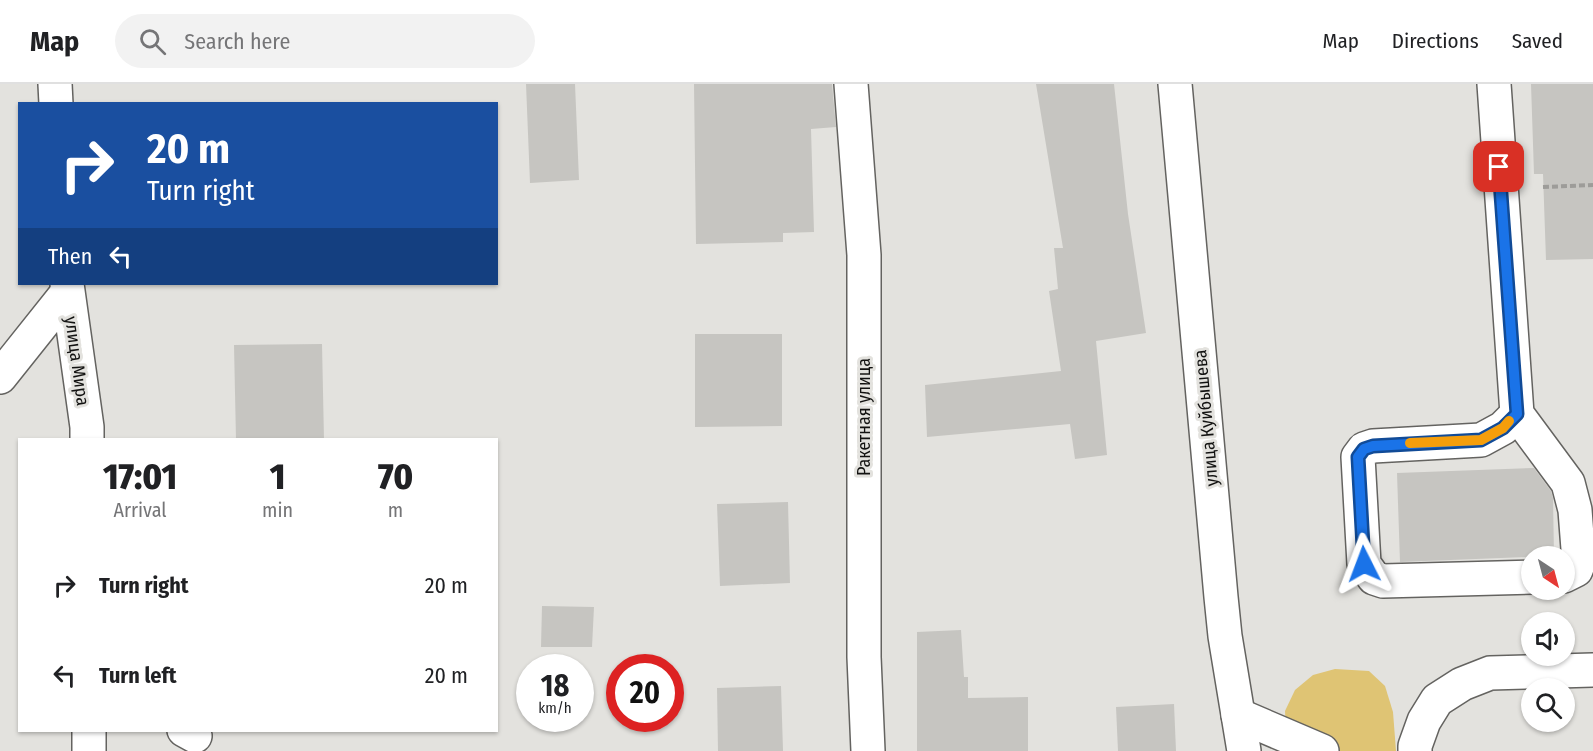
<!DOCTYPE html>
<html lang="en">
<head>
<meta charset="utf-8">
<style>
  :root { --surface:#fff; --page:#f2f2f2; --text:#202124; --muted:#757577; --line:#e0e0e0 }
  body { margin:0; font-family:"Fira Sans Condensed",sans-serif; background:var(--page); color:var(--text); height:100vh; display:flex; flex-direction:column; font-size:22px; white-space:nowrap }
  * { box-sizing:border-box; margin:0 }
  p { font-size:20px; color:var(--muted) }
  .icon { flex:none; width:33px; height:33px; fill:none; stroke:currentColor; stroke-width:2; stroke-linecap:round; stroke-linejoin:round }
  .map { position:relative; flex:1; overflow:hidden }
  .sheet { position:absolute; left:18px; top:354px; width:480px; height:294px; display:flex; flex-direction:column; background:var(--surface); border-radius:0px; box-shadow:0 2px 4px #0004 }
  .sheet>* { flex:none }
  .hud { position:absolute; left:18px; top:18px; width:480px; height:183px; border-radius:0px; box-shadow:0 2px 4px #0004; background:#1a4fa0; color:#fff; overflow:hidden }
  .needle { width:39px; rotate:144deg }
  .buttons { position:absolute; left:1521px; top:462px; display:grid; gap:12px }
  .buttons a { display:grid; place-items:center; width:54px; height:54px; border-radius:50%; background:var(--surface); box-shadow:0 2px 4px #0004; font-size:30px }
  .speed { position:absolute; left:516px; top:570px; display:flex; gap:12px; font-size:30px; font-weight:700; text-align:center }
  .speed>* { display:grid; place-content:center; width:78px; height:78px; border-radius:50%; background:var(--surface); box-shadow:0 2px 4px #0004; line-height:1 }
  .speed small { font-size:15px; font-weight:400 }
  .speed .limit { border:9px solid #d22; background:#fff; color:#111 }
  .pin { position:absolute; display:grid; place-items:center; width:51px; height:51px; color:#fff; margin:-26px; border-radius:12px; box-shadow:0 3px 9px #0006 }
  .me { position:absolute; width:66px; margin:-33px; rotate:357deg; stroke-linejoin:round; filter:drop-shadow(0 0 4px #0008) }
  .turn { display:flex; align-items:center; gap:21px; height:126px; padding:0 30px; font-size:27px }
  .turn .icon { width:78px; height:78px; stroke-width:2.5 }
  .turn b { display:block; font-size:42px; line-height:51px }
  .then { display:flex; align-items:center; height:57px; padding:0 30px; background:#0003; gap:12px; font-size:22px }
  .eta { display:flex; justify-content:space-evenly; align-items:center; height:102px; text-align:center }
  .eta b { font-size:36px; font-weight:800; line-height:42px }
  ul { padding:0; list-style:none }
  li { display:flex; align-items:center; gap:18px; height:90px; padding:0 30px }
  li div { flex:1 }
  li b { display:block; font-size:22px }
  li em { font-style:normal }
  header { display:flex; align-items:center; gap:36px; box-sizing:border-box; height:84px; padding:0 30px; background:var(--surface); border-bottom:2px solid var(--line) }
  header strong { font-size:28px }
  nav { display:flex; gap:33px; margin-inline-start:auto; font-size:21px }
  .search { width:420px; height:54px; background:var(--page); display:flex; align-items:center; gap:15px; box-sizing:border-box; padding:0 21px; border-radius:33px; color:var(--muted); font-size:22px }
  .map>svg:first-child { display:block }
  .green { fill:#dfc474 }
  .building { fill:#c6c5c1 }
  .lines { fill:none; stroke-linecap:round; stroke-linejoin:round }
  .minor-casing { stroke:#646360; stroke-width:36 }
  .path { stroke:#9d9c99; stroke-width:4; stroke-dasharray:6 3; stroke-linecap:butt }
  .minor { stroke:#fff; stroke-width:33 }
  .route-casing { stroke:#114b97; stroke-width:15 }
  .route { stroke:#1a73e8; stroke-width:10 }
  .slow { stroke:#f59e0b; stroke-width:10 }
  .labels { text-anchor:middle; dominant-baseline:central; stroke-width:6; stroke-linejoin:round; paint-order:stroke }
  .street-label { font-size:18px; fill:#121211; stroke:#e3e2de }
</style>
</head>
<body>
<header>
<strong>Map</strong>
<div class="search"><svg class="icon" aria-label="search" viewBox="0 0 24 24"><circle cx="10" cy="10" r="6"/><path d="M15 15l6 6"/></svg>Search here</div>
<nav><a>Map</a><a>Directions</a><a>Saved</a></nav>
</header>
<div class="map">
<svg width="1593" height="667" viewBox="0 0 1593 667">
  <rect width="100%" height="100%" fill="#e3e2de"/>
  <polygon class="green" points="1335,585 1369,587 1385,602 1393,628 1396,667 1287,667 1285,627 1295,606 1313,591"/>
  <g class="building">
    <polygon points="526,0 575,0 579,96 530,99"/>
    <polygon points="694,0 832,0 836,43 811,45 814,148 783,149 783,158 696,160"/>
    <polygon points="1036,0 1114,0 1128,130 1146,249 1096,257 1107,371 1075,375 1070,340 927,353 925,301 1061,287 1049,207 1058,205 1054,164 1063,164"/>
    <polygon points="1531,0 1593,0 1593,175 1546,176 1543,90 1534,90"/>
    <polygon points="695,250 782,250 782,342 695,343"/>
    <polygon points="322,260 324,356 236,356 234,261"/>
    <polygon points="1534,384 1551,407 1553,414 1554,472 1400,478 1397,389"/>
    <polygon points="788,418 790,499 720,502 717,420"/>
    <polygon points="542,522 594,523 592,563 541,563"/>
    <polygon points="961,546 964,593 968,593 968,614 1028,613 1028,667 917,667 917,548"/>
    <polygon points="781,602 783,667 718,667 717,604"/>
    <polygon points="1174,620 1176,667 1118,667 1116,623"/>
  </g>
  <g class="lines">
    <g class="minor-casing">
      <g id="minor">
        <polyline points="55,0 56,20"/>
        <polyline points="851,0 864,171 864,573 868,667"/>
        <polyline points="1175,0 1221,513 1225,552 1244,667"/>
        <polyline points="1494,0 1517,330 1568,399 1575,426 1579,478 1576,486 1564,492"/>
        <polyline points="67,200 87,343 87,356"/>
        <polyline points="0,293 67,209"/>
        <polyline points="1517,330 1503,344 1481,356 1373,362 1364,365 1358,373 1364,480 1374,494 1383,497 1532,493"/>
        <polyline points="1238,631 1322,667"/>
        <polyline points="89,646 89,667"/>
        <polyline points="184,646 195,652"/>
        <polyline points="1415,667 1415,662 1424,637 1437,616 1462,600 1490,589 1593,586"/>
      </g>
    </g>
    <polyline class="path" points="1543,103 1593,101"/>
    <use href="#minor" class="minor"/>
  </g>
  <g class="lines">
    <g class="route-casing">
      <polyline id="route" points="1364,480 1358,373 1364,365 1373,362 1481,356 1503,344 1517,330 1499,83"/>
    </g>
    <use href="#route" class="route"/>
    <polyline class="slow" points="1410,359 1481,356 1503,344 1509,337"/>
  </g>
  <g class="labels">
    <g class="street-label">
      <text transform="translate(77 277) rotate(82)">улица Мира</text>
      <text transform="translate(864 333) rotate(-90)">Ракетная улица</text>
      <text transform="translate(1206 334) rotate(-95)">улица Куйбышева</text>
    </g>
  </g>
</svg>
<div class="buttons">
<a><svg class="needle" viewBox="-14 -14 28 28"><path d="M0-13l5 13h-10z" fill="#e53935"/><path d="M0 13l5-13h-10z" fill="#757577"/></svg></a>
<a><svg class="icon" aria-label="sound" viewBox="0 0 24 24"><path d="M4 9h4l5-4v14l-5-4H4zM17 9q2 3 0 6"/></svg></a>
<a><svg class="icon" aria-label="search" viewBox="0 0 24 24"><circle cx="10" cy="10" r="6"/><path d="M15 15l6 6"/></svg></a>
</div>
<div class="speed"><div>18<small>km/h</small></div><div class="limit">20</div></div>
<div class="pin" style="left:1499px;top:83px;background:#d93025"><svg class="icon" aria-label="arrive" viewBox="0 0 24 24"><path d="M6 21V4h12l-3 4 3 4H6"/></svg></div>
<svg class="me" style="left:1364px;top:480px" viewBox="-20 -20 40 40"><path d="M0-17L14 15 0 8-14 15z" fill="#1a73e8" stroke="#fff" stroke-width="4"/></svg>
<div class="hud">
<div class="turn"><svg class="icon" aria-label="right" viewBox="0 0 24 24"><path d="M7 20v-9h11M14 6l5 5-5 5"/></svg><div><b>20 m</b>Turn right</div></div>
<div class="then">Then<svg class="icon" aria-label="left" viewBox="0 0 24 24"><path d="M17 20v-9H6M10 6l-5 5 5 5"/></svg></div>
</div>
<section class="sheet">
<div class="eta">
<div><b>17:01</b><p>Arrival</p></div>
<div><b>1</b><p>min</p></div>
<div><b>70</b><p>m</p></div>
</div>
<ul>
<li><svg class="icon" aria-label="right" viewBox="0 0 24 24"><path d="M7 20v-9h11M14 6l5 5-5 5"/></svg><div><b>Turn right</b></div><em>20 m</em></li>
<li><svg class="icon" aria-label="left" viewBox="0 0 24 24"><path d="M17 20v-9H6M10 6l-5 5 5 5"/></svg><div><b>Turn left</b></div><em>20 m</em></li>
</ul>
</section>
</div>
</body>
</html>
